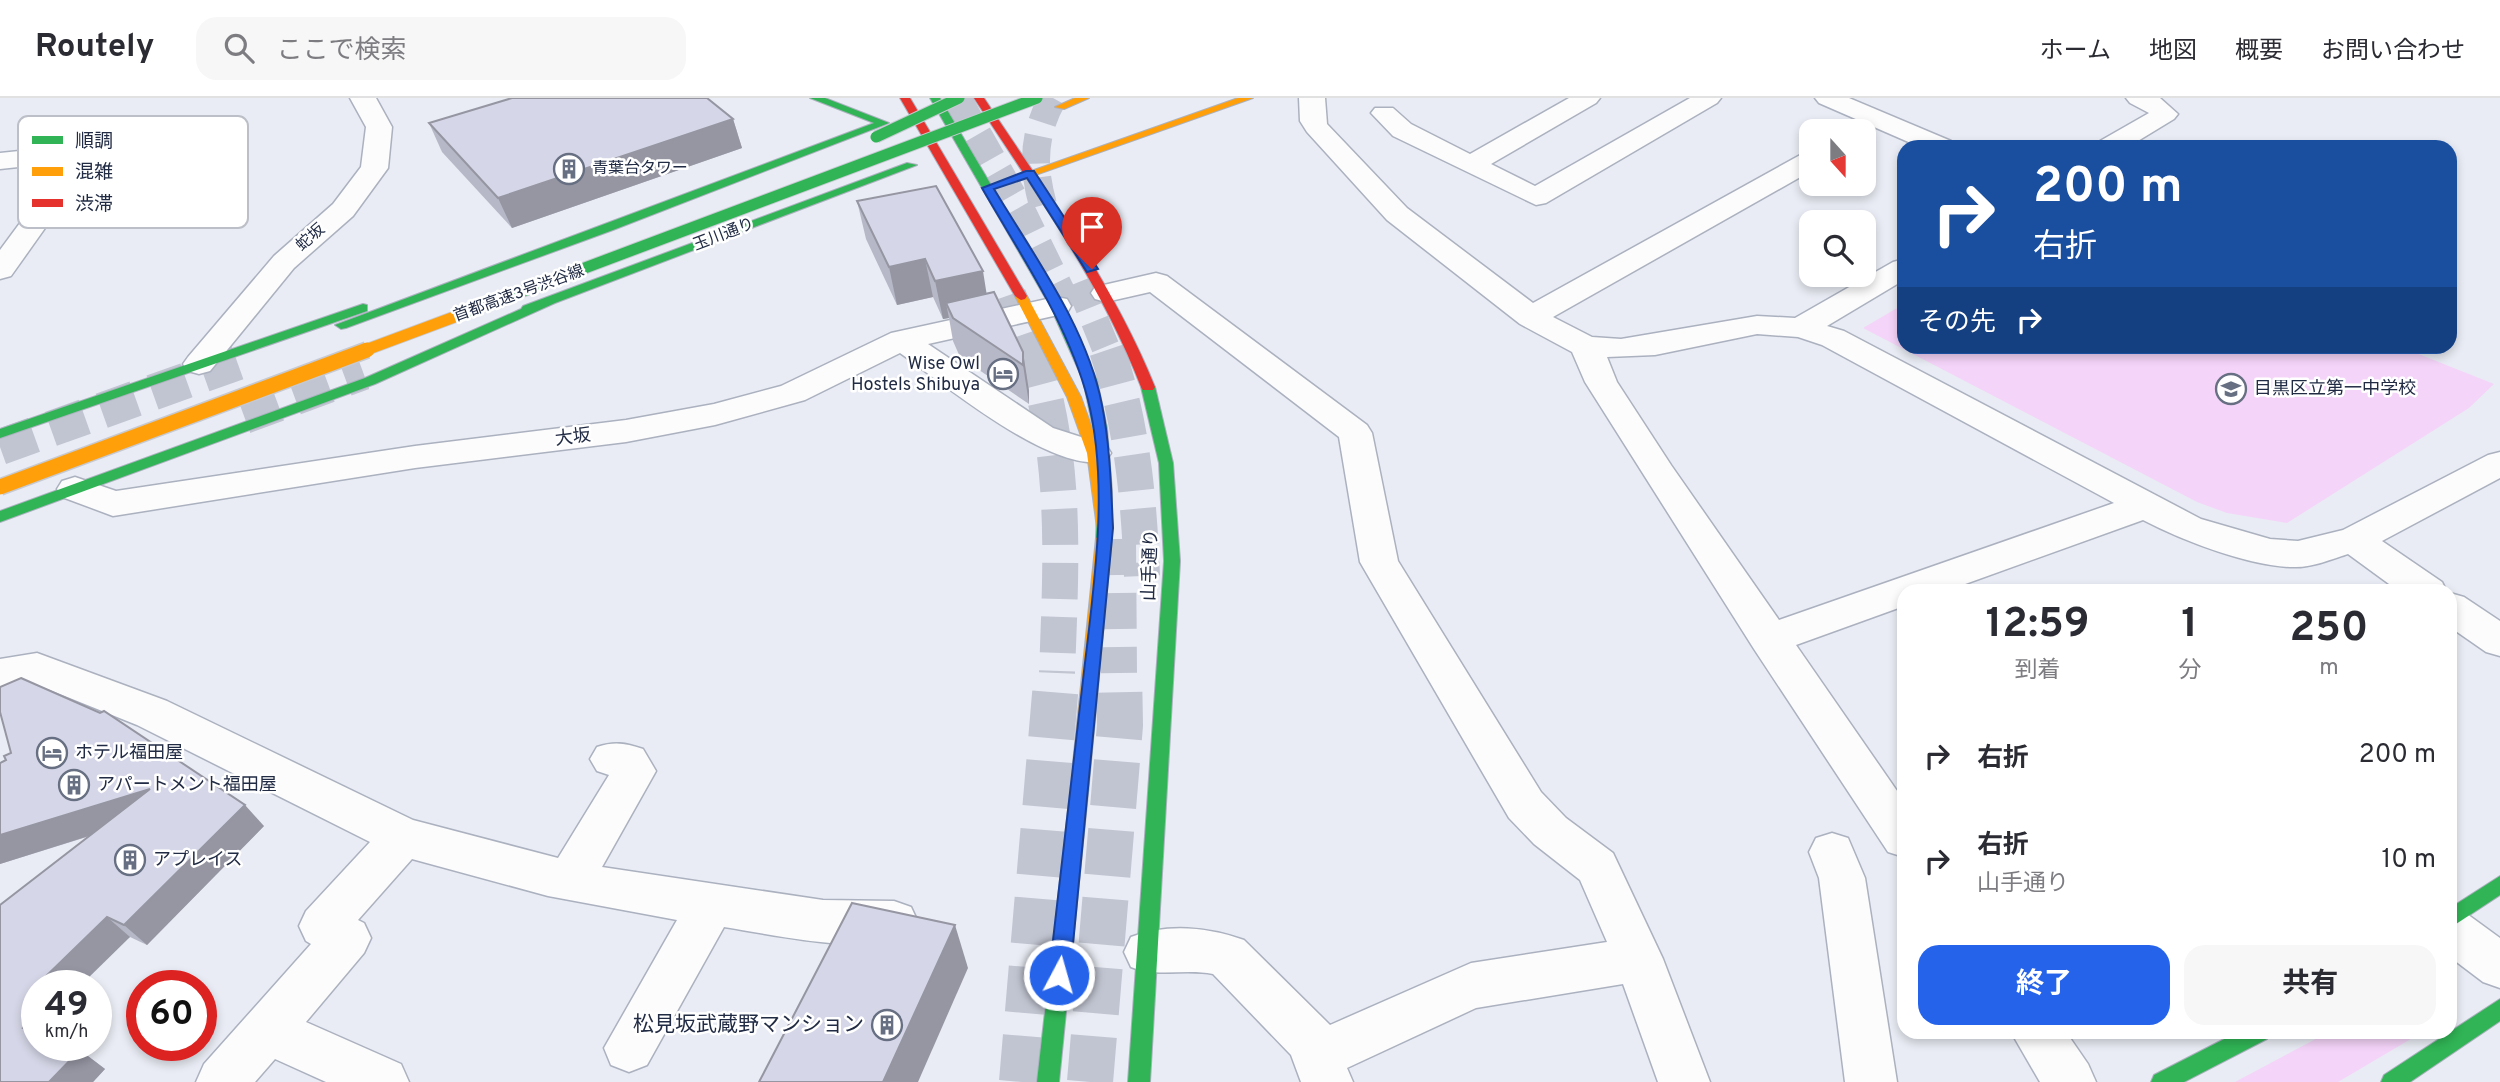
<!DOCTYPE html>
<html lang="ja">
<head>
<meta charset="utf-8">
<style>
  :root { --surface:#fff; --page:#f7f7f7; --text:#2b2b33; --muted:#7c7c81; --line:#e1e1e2; --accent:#2563eb }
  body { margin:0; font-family:Overpass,"Noto Sans JP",sans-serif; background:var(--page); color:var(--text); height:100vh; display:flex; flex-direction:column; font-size:26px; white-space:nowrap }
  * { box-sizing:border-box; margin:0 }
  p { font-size:23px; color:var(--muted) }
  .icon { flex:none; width:38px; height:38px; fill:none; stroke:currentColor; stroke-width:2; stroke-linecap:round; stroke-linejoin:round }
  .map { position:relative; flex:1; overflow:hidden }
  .sheet { position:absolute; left:1897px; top:486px; width:560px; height:455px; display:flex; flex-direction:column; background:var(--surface); border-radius:21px; box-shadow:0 4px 10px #0003 }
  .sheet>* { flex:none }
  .banner { position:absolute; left:1897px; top:42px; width:560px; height:214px; border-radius:21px; box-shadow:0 4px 10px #0003; background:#1a4fa0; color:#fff; overflow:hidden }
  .needle { width:46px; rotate:159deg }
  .tools { position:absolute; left:1799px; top:21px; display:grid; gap:14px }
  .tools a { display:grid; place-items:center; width:77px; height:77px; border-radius:14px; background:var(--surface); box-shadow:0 4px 10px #0003; font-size:35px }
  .speed { position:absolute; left:21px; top:872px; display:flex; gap:14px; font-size:35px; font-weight:700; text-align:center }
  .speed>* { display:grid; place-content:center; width:91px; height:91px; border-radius:50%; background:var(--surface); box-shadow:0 4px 10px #0003; line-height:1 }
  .speed small { font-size:18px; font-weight:400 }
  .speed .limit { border:10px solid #d22; background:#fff; color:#111 }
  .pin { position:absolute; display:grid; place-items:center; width:60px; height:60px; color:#fff; margin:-72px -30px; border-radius:50% 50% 50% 0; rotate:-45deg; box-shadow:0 0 7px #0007 }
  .pin .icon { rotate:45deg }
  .me { position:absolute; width:77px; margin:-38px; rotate:6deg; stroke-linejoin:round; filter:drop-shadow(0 0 5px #0008) }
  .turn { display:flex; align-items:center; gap:24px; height:147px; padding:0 21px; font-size:32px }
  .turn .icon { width:91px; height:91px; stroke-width:2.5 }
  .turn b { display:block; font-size:49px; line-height:60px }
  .then { display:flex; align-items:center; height:66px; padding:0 21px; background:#0003; gap:14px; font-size:26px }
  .eta { display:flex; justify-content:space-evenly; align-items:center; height:119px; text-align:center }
  .eta b { font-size:42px; font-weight:700; line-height:49px }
  .action { display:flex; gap:14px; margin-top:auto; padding:14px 21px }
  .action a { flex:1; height:80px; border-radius:21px; background:var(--accent); color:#fff; font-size:28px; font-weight:700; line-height:80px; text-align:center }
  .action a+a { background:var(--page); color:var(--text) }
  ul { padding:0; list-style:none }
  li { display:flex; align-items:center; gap:21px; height:105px; padding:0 21px }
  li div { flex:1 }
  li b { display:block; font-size:26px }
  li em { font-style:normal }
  header { display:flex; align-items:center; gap:42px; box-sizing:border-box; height:98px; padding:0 35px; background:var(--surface); border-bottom:2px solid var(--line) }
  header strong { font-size:33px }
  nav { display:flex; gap:38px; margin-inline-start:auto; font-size:24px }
  .search { width:490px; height:63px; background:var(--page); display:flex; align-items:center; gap:18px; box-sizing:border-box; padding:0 24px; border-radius:21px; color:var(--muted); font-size:26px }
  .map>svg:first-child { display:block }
  .green { fill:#f5d4f9 }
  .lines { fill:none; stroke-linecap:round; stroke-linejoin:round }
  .highway-tunnel-far2 { stroke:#c1c5d1; stroke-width:28; stroke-dasharray:28 14; stroke-linecap:butt }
  .highway-tunnel-far1 { stroke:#c1c5d1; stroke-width:36; stroke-dasharray:36 18; stroke-linecap:butt }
  .highway-tunnel { stroke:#c1c5d1; stroke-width:46; stroke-dasharray:46 23; stroke-linecap:butt }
  .street-casing { stroke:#abb1bf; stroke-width:3 }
  .fast-casing { stroke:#abb1bf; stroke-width:2 }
  .slow-casing { stroke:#abb1bf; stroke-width:2 }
  .jam-casing { stroke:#abb1bf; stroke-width:2 }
  .street { fill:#fcfcfd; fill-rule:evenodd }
  .fast { fill:#30b455; fill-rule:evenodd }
  .slow { fill:#ff9f0a; fill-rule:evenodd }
  .jam { fill:#e5322d; fill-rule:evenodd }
  .fast-bridge-casing { stroke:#c6c9d2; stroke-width:13; stroke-linecap:butt }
  .slow-bridge-far1-casing { stroke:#c6c9d2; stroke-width:13; stroke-linecap:butt }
  .slow-bridge-casing { stroke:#c6c9d2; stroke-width:18; stroke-linecap:butt }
  .fast-bridge { stroke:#30b455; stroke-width:11 }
  .slow-bridge-far1 { stroke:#ff9f0a; stroke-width:11 }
  .slow-bridge { stroke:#ff9f0a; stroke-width:15 }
  .wall { fill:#b7b8c7 }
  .shaded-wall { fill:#9596a2 }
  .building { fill:#d5d6e7; stroke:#9596a2; stroke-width:2 }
  .route { fill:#2563eb; stroke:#184099; stroke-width:2 }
  .labels { text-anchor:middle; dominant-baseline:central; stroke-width:5; stroke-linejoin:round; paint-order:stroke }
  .far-poi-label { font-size:16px; fill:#212b44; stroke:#fff; text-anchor:start }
  .far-street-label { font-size:16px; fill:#212b44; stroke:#fff }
  .poi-label { font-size:18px; fill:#212b44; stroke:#fff; text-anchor:start }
  .street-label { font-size:18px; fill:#212b44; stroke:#fff }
  .near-poi-label { font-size:21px; fill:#212b44; stroke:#fff; text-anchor:end }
  .key { fill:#fff; stroke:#bcbfc7; stroke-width:2 }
  .key-label { font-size:19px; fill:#212b44 }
</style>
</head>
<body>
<header>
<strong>Routely</strong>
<div class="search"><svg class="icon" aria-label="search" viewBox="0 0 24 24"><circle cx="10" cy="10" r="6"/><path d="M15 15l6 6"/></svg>ここで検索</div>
<nav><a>ホーム</a><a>地図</a><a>概要</a><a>お問い合わせ</a></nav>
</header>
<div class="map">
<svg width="2500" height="984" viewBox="0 0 2500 984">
  <rect width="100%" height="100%" fill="#e9ecf4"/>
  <g class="green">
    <polygon points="1904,206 1904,248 2401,249 2494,286 2469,310 2287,425 2227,415 2197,404 1863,230"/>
    <polygon points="2327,935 2421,935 2338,984 2235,984"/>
  </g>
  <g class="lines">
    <g class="highway-tunnel-far2">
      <polyline points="957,0 1023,116 1075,222"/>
      <path d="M 1043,107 C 1032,68 1033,36 1053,0"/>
      <polyline points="1079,184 1107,253"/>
      <polyline points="1012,196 1032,253"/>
    </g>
    <g class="highway-tunnel-far1">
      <path d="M 1031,252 C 1068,357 1061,466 1057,575"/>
      <path d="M 1107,252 C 1132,325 1139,401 1142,478"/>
      <polyline points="244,318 363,274"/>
      <polyline points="0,349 252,259"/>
      <polyline points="1118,441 1119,575"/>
    </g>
    <g class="highway-tunnel">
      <polyline points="1022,984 1057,573"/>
      <polyline points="1090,984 1120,627 1119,573"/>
    </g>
    <g class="street-casing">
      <g id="street">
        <polygon points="350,0 376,0 392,29 388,70 353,118 294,170 210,273 199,276 188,273 183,266 188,259 274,158 333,106 361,69 366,29"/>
        <path d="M 1299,0 L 1325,0 L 1327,26 L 1407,110 L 1533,205 L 1802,56 L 1811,54 L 1811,73 L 1553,219 L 1592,239 L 1621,241 L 1757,218 L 1795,220 L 1893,164 L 1904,161 L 1904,182 L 1827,228 L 1844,233 L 2201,421 L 2270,441 L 2298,443 L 2343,432 L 2488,357 L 2500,354 L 2500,380 L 2382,443 L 2442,484 L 2447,494 L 2400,494 L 2348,456 C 2332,461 2313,469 2296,469 C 2253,470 2181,442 2143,422 L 1943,494 L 1904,494 L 1904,508 L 1796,547 L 1904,703 L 1904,759 L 1888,754 L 1754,551 L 1585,284 L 1572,254 L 1520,226 L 1387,122 L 1307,34 L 1300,23 ZM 1757,236 L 1798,239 L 1822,247 L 2114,405 L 1779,522 L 1671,367 L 1617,284 L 1607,259 L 1655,257 Z"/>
        <polygon points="1569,0 1600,0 1596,5 1491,66 1535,88 1690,0 1721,0 1717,5 1546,105 1536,107 1393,38 1371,15 1375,10 1393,10 1411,26 1470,56"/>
        <polygon points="1815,0 1849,0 1951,43 1955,49 1920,49 1819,5"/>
        <polygon points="2126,0 2160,0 2178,16 2174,21 2128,49 2096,49 2100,43 2149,15 2130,5"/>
        <polygon points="86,46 95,48 99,54 11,178 0,181 0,152 65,64 0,71 0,55"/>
        <path d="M 1156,175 L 1167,178 L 1367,327 L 1372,335 L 1398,463 L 1541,694 L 1566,720 L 1613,755 L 1663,861 L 1710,984 L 1658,984 L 1623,886 L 1476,910 L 1347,970 L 1353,984 L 1301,984 L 1291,957 L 1213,876 C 1185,870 1158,880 1131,869 L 1124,854 L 1131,839 C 1167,825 1208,829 1244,842 L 1330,927 L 1471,865 L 1607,844 L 1580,782 L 1534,746 L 1509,720 L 1360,464 L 1339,339 L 1150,194 L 1106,204 L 1095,201 L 1091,195 L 1095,189 Z"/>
        <path d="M 1056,199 L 1067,201 L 1071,208 L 1067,215 L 928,246 L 1053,330 L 1106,347 L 1111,355 L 1106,363 C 1053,377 944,286 900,255 L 805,302 L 715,327 L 626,344 L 415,370 L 113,418 L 62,399 L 57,391 L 62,383 L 75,379 L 116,393 L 415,348 L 626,322 L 714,306 L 781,288 L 891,235 Z"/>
        <polygon points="2450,495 2464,499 2500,523 2500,558 2486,554 2450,529"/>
        <path d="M 37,555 L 167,603 L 413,722 L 558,760 L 609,677 L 597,673 L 590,661 L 597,649 C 614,643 626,645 643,651 L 656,673 L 602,769 L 823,802 L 894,803 L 911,809 L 918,824 L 911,839 C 861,857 776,837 724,829 L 647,967 L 629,974 L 611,967 L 604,950 L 677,822 L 548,798 L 412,761 L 358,822 L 364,825 L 371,840 L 364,855 L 306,924 L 401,966 L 409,984 L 326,984 L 275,961 L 255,984 L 196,984 L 204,966 L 311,846 L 306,843 L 299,828 L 306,813 L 370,744 L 137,627 L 35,586 L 0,593 L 0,561 Z"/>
        <polygon points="1832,735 1848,740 1865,780 1897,984 1845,984 1819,780 1809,754 1816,740"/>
        <polygon points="2450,810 2467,816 2500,840 2500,890 2483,884 2450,859"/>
        <polygon points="2011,934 2066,934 2088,966 2096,984 2040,984"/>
      </g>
    </g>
    <g class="fast-casing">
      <g id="fast">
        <polygon points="810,0 825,0 889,25 613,132 346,230 341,231 335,227 874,25"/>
        <polygon points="930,0 940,0 1062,208 1097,282 1107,330 1112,393 1112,440 1109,444 1104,445 1096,440 1098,393 1093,330 1083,282 1050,208"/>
        <polygon points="907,65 917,67 555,205 375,286 0,424 0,413 365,280 521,211 523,208"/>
        <polygon points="363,206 367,207 367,213 0,340 0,331"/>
        <polygon points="1148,285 1155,289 1173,365 1180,463 1150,984 1128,984 1164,463 1159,365 1141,289"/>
        <polygon points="1080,678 1086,680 1089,685 1059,984 1037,984 1071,685 1074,680"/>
        <polygon points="2500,778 2500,797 2450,830 2450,810"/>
        <polygon points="2500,901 2500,923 2410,984 2381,984 2384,977"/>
        <polygon points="2238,934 2270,934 2267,941 2184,984 2151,984 2154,977"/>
      </g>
    </g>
    <g class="slow-casing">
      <g id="slow">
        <polygon points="1075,0 1089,0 1064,11 1055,9"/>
        <polygon points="1238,0 1253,0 1010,86 1000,84"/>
        <polygon points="1021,194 1027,198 1081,299 1101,355 1113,430 1105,435 1112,440 1089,685 1086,690 1080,692 1074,690 1071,685 1096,440 1104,435 1097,430 1087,355 1067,299 1015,198"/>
      </g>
    </g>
    <g class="jam-casing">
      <g id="jam">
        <polygon points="900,0 910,0 1027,198 1025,201 1021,202 1015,198"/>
        <path d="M 974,0 L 984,0 C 1046,94 1113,185 1155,289 L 1153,292 L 1143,292 L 1141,289 C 1101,185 1035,94 974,0 Z"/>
      </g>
    </g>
    <use href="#street" class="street"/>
    <use href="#fast" class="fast"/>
    <use href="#slow" class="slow"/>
    <use href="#jam" class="jam"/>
    <g class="fast-bridge-casing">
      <g id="fast-bridge">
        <polyline points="876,39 959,0"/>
        <polyline points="457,218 1037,0"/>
      </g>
    </g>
    <g class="slow-bridge-far1-casing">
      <polyline id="slow-bridge-far1" points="363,253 457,218"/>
    </g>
    <g class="slow-bridge-casing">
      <polyline id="slow-bridge" points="0,389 367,252"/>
    </g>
    <use href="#fast-bridge" class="fast-bridge"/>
    <use href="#slow-bridge-far1" class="slow-bridge-far1"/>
    <use href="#slow-bridge" class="slow-bridge"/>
  </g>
  <g class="wall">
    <polygon points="714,6 733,21 742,50 512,130 442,54 429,25"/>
    <polygon points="857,103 987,196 1023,254 1029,293 1029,306 960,259 953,243 949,220 943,221 933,199 897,207 866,141"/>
    <polygon points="0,665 264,728 147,847 130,839 37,887 37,947 80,952 105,971 93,984 0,984 90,738 0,766"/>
  </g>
  <g class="shaded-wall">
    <polygon points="733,21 742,50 512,130 498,100"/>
    <polygon points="925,161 933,199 897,207 889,169"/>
    <polygon points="983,173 989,211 946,205 949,220 943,221 935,183"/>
    <polygon points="1023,254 1029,293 1029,306 1023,267"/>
    <polygon points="150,691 171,712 0,766 0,737"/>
    <polygon points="245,707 264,728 147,847 124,827"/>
    <polygon points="107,819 130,839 81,887 48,887 42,882"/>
    <polygon points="955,827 968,870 918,984 883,984"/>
    <polygon points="37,916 37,940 23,930"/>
    <polygon points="80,952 105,971 93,984 49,984"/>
  </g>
  <g class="building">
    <polygon points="512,0 707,0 733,21 498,100 429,25"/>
    <polygon points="936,88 983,173 935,183 925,161 889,169 857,103"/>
    <polygon points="994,194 1023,254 1023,267 953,220 946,205"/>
    <polygon points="21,580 100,615 104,613 245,707 124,827 107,819 42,882 57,887 37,887 37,916 23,930 37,936 37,947 66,947 80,952 49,984 0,984 0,807 150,691 0,737 0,665 6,662 4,658 11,655 0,614 0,589"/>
    <polygon points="852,805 955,827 883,984 759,984"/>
  </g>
  <path class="route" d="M 1026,73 L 1034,73 L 1098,171 L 1087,174 L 1027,80 L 994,91 C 1034,158 1087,229 1102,307 C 1110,347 1111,389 1113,430 L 1070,877 L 1067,884 L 1059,886 L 1052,884 L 1049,877 C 1060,779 1072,680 1083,582 C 1093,494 1110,390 1088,302 C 1068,225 1021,158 982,90 Z"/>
  <defs>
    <g id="building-ring" transform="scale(1.575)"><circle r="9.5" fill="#fff" stroke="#676f82" stroke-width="1.5"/><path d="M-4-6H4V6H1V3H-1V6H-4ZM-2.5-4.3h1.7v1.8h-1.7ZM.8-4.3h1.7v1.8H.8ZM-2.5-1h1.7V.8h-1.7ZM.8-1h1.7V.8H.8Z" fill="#676f82"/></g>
    <g id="hotel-ring" transform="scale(1.575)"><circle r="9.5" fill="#fff" stroke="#676f82" stroke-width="1.5"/><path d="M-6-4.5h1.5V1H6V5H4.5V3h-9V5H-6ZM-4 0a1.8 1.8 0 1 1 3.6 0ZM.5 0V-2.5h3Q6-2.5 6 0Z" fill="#676f82"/></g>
    <g id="school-ring" transform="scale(1.575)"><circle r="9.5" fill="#fff" stroke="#676f82" stroke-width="1.5"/><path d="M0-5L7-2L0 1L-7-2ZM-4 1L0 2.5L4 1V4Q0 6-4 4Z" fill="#676f82"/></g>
  </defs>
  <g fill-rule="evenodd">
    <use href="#building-ring" x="569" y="71"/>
    <use href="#hotel-ring" x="1003" y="276"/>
    <use href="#school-ring" x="2231" y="291"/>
    <use href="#hotel-ring" x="52" y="655"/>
    <use href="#building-ring" x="74" y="687"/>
    <use href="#building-ring" x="130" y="762"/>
    <use href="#building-ring" x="887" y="927"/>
  </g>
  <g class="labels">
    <g class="far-poi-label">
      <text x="592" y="71">青葉台タワー</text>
    </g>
    <g class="far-street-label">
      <text transform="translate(724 137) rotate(-21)">玉川通り</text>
      <text transform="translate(311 140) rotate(-41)">蛇坂</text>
      <text transform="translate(519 196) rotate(-20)">首都高速3号渋谷線</text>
    </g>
    <g class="poi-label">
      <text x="980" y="266" text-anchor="end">Wise Owl<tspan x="980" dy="21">Hostels Shibuya</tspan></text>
      <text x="2254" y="291">目黒区立第一中学校</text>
      <text x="75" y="655">ホテル福田屋</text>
      <text x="97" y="687">アパートメント福田屋</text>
      <text x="153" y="762">アプレイス</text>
    </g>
    <g class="street-label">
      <text transform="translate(573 340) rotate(-7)">大坂</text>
      <text transform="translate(1151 467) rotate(-88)">山手通り</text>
    </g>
    <g class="near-poi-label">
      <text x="864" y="927">松見坂武蔵野マンション</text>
    </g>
  </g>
  <rect x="18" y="18" width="230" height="112" rx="10" class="key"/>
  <rect x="32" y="38" width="31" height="8" fill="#30b455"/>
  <rect x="32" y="69" width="31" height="9" fill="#ff9f0a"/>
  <rect x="32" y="101" width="31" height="8" fill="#e5322d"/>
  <g class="key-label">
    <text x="75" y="49">順調</text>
    <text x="75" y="80">混雑</text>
    <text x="75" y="112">渋滞</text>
  </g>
</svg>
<div class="tools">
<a><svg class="needle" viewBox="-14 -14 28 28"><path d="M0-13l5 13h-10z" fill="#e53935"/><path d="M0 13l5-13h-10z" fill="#7c7c81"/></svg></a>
<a><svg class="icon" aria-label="search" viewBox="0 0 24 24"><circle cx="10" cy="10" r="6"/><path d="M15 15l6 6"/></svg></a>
</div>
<div class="speed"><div>49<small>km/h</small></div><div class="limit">60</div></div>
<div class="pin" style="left:1092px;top:171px;background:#d93025"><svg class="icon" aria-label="arrive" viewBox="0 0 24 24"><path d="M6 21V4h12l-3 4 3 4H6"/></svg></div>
<svg class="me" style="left:1059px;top:877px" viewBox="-20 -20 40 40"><circle r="17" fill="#2563eb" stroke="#fff" stroke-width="3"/><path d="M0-11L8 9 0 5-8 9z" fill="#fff"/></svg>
<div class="banner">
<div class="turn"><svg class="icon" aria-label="right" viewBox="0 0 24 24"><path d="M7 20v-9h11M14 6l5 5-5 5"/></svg><div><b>200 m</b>右折</div></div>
<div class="then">その先<svg class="icon" aria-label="right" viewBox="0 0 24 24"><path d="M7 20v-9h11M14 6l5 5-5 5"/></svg></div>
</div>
<section class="sheet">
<div class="eta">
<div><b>12:59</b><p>到着</p></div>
<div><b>1</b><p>分</p></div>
<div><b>250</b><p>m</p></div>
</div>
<ul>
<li><svg class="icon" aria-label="right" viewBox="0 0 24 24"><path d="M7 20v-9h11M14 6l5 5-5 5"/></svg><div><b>右折</b></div><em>200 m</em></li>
<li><svg class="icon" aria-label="right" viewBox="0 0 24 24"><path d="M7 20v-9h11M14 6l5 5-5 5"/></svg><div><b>右折</b><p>山手通り</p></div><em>10 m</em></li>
</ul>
<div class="action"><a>終了</a><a>共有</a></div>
</section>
</div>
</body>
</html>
